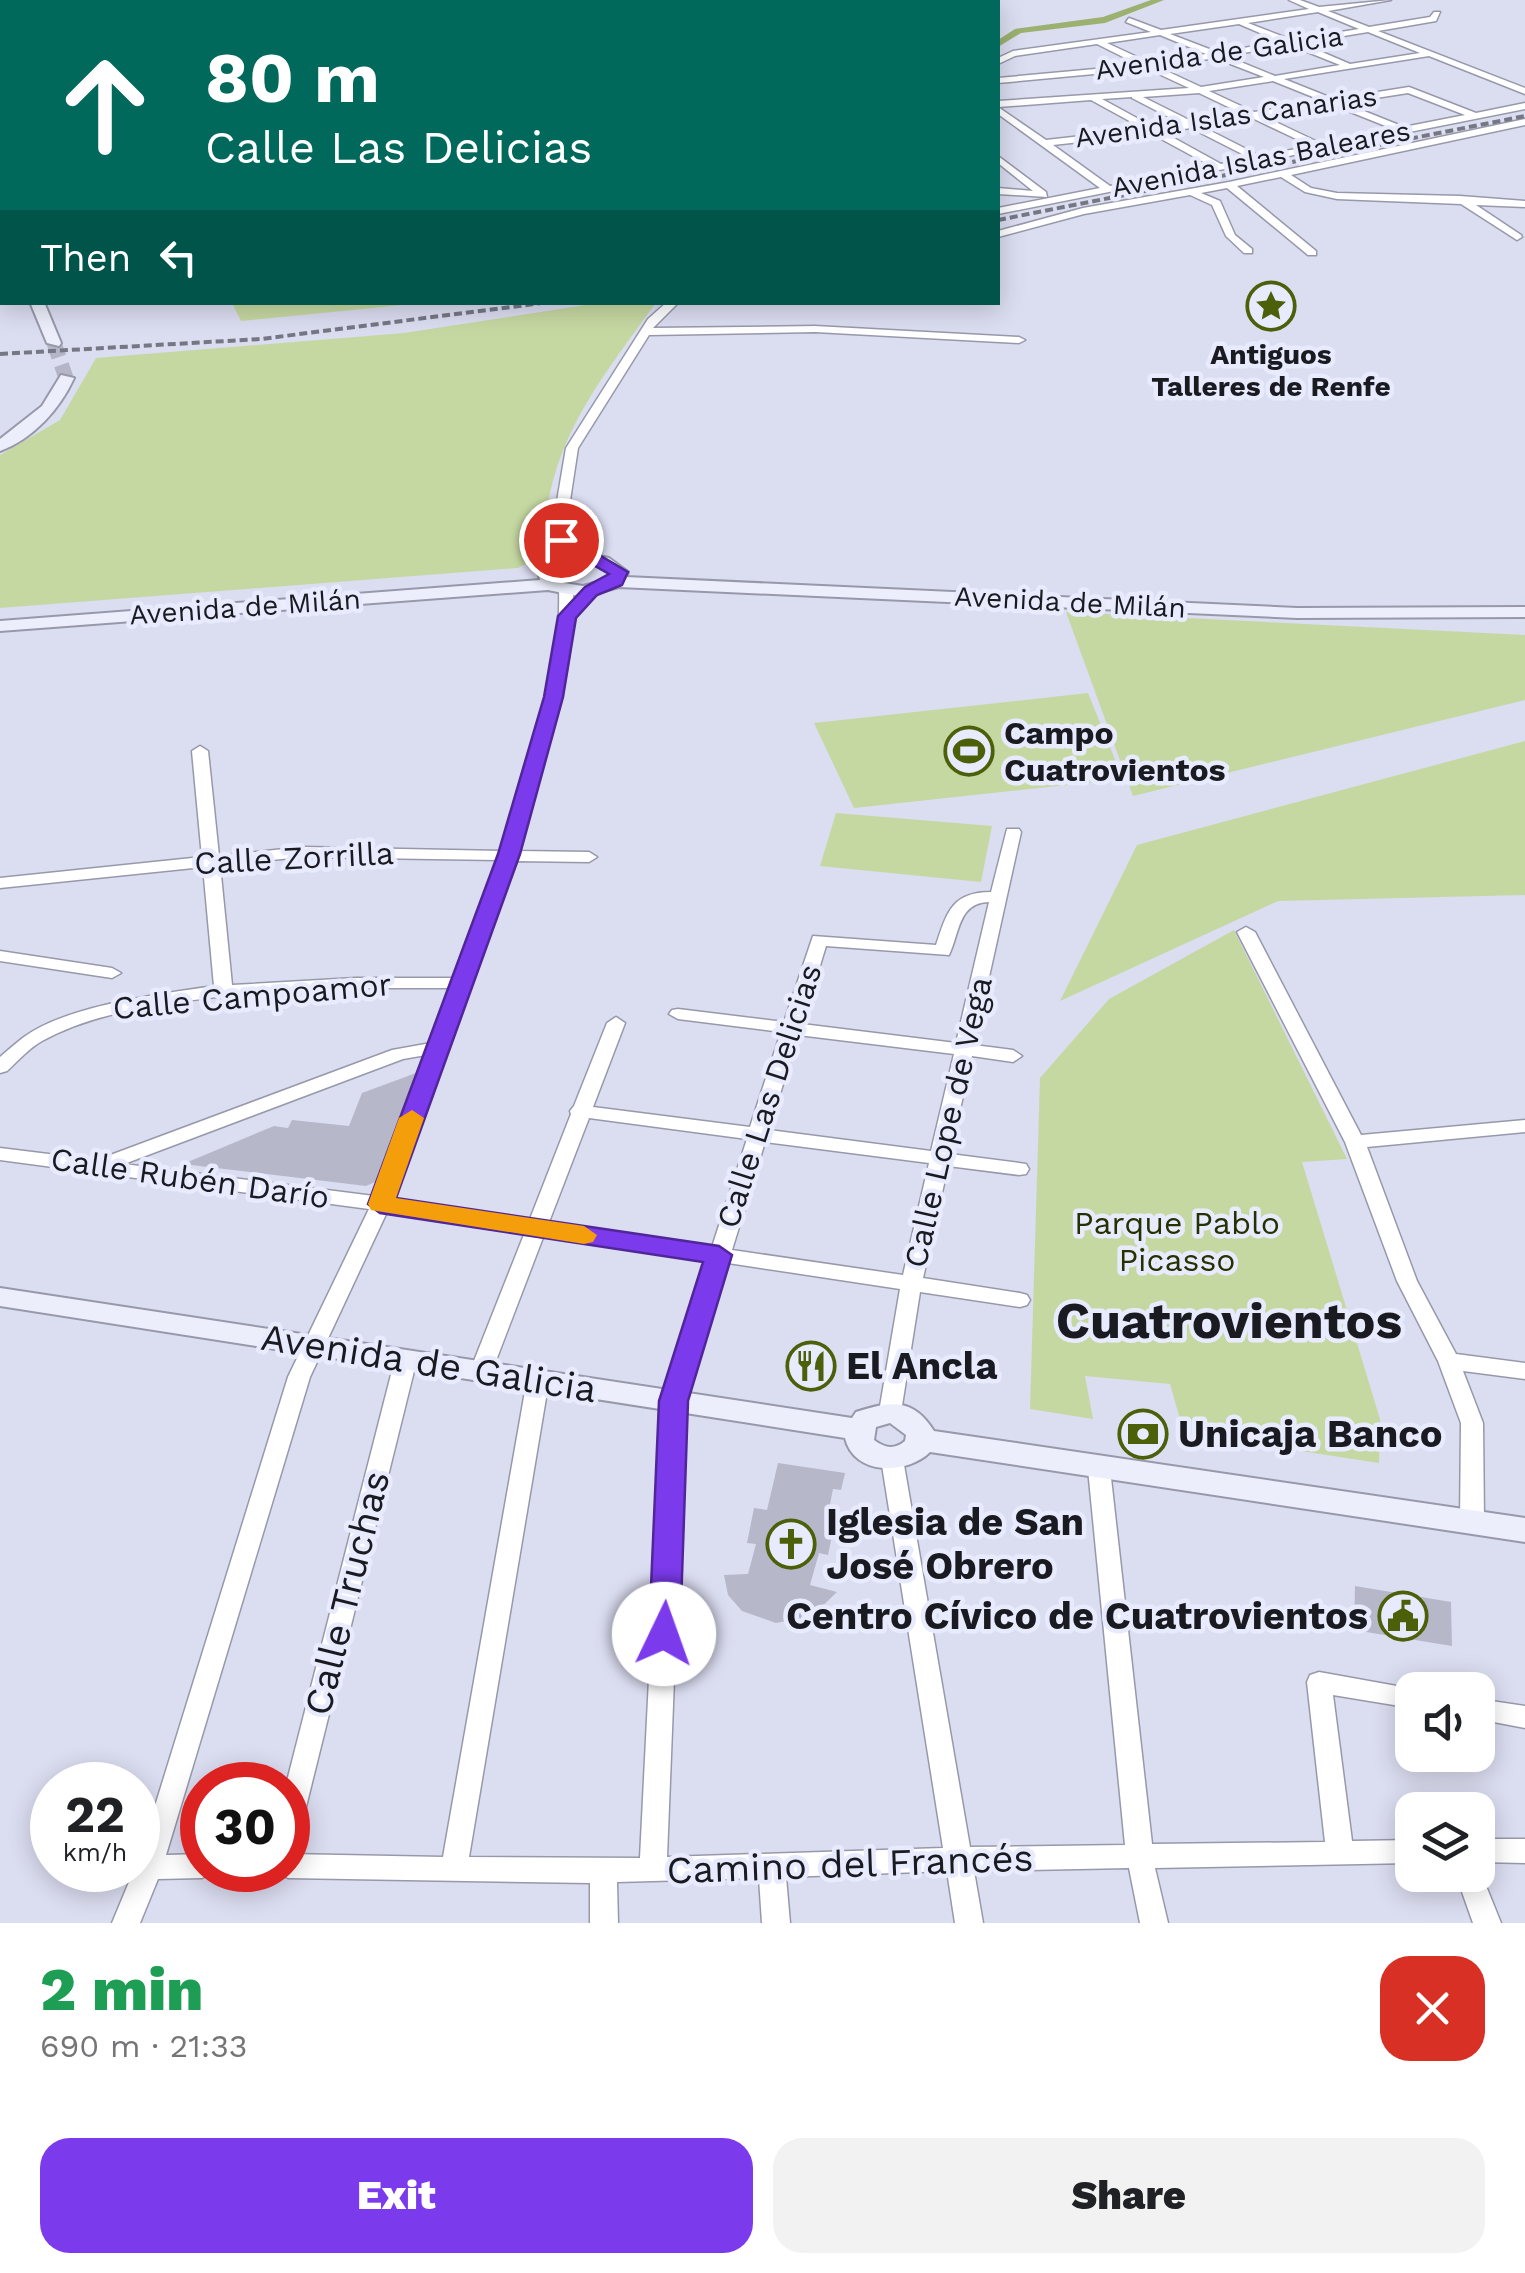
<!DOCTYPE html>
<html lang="en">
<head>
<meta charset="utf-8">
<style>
  :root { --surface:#fff; --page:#f2f2f2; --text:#202124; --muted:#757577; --accent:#7c3aed }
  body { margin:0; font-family:"Work Sans",sans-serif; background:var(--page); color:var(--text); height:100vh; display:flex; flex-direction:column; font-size:38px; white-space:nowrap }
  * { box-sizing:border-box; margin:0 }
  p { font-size:32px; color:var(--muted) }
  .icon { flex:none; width:55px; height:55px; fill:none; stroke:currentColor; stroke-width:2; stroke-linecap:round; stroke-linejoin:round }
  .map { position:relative; height:1923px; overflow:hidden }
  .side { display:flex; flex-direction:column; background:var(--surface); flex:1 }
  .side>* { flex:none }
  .banner { position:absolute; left:0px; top:0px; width:1000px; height:305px; box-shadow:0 5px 25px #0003; background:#00695c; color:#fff; overflow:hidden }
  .buttons { position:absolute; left:1395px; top:1672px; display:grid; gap:20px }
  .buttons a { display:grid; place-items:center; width:100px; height:100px; border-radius:20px; background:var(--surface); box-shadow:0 5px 25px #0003; font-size:50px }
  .speed { position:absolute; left:30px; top:1762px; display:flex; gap:20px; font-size:50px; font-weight:700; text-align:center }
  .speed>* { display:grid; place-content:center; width:130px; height:130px; border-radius:50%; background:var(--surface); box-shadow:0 5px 25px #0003; line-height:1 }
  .speed small { font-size:25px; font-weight:400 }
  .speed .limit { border:15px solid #d22; background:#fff; color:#111 }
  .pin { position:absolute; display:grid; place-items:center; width:85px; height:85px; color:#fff; margin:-42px; border:5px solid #fff; border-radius:50%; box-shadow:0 2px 10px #0007 }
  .me { position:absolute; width:110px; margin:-55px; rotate:3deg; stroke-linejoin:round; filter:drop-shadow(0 0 8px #0008) }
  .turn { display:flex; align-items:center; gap:35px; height:210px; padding:0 40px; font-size:45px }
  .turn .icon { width:130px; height:130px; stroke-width:2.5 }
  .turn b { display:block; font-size:70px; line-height:85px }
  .then { display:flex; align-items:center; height:95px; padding:0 40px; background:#0003; gap:20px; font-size:38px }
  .round { display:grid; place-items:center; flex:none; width:105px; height:105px; border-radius:30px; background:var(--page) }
  .summary { display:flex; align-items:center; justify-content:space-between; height:170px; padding:0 40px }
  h1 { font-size:60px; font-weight:800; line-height:75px; color:#1e9e55 }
  .primary-button { display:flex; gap:20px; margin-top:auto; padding:20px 40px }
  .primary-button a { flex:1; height:115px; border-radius:30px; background:var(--accent); color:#fff; font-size:40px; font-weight:800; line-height:115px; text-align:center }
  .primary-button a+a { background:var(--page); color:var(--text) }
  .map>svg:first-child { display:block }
  .green { fill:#c6d8a2 }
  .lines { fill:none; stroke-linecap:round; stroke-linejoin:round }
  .canal { fill:#9cb16f; fill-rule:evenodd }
  .building { fill:#b6b8ca }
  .street-tunnel { stroke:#b4b6c7; stroke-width:9; stroke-dasharray:9 5; stroke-linecap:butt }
  .secondary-tunnel { stroke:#b4b6c7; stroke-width:15; stroke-dasharray:15 8; stroke-linecap:butt }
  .street-casing { stroke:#9799ab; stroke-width:3 }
  .secondary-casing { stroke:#9799ab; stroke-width:4 }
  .street { fill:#fff; fill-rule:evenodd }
  .secondary { fill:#eceefb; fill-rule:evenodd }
  .rail { stroke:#757783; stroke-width:4; stroke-dasharray:8 4; stroke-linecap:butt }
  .route { fill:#7c3aed; stroke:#51269a; stroke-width:2.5 }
  .slow { fill:#f59e0b }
  .labels { text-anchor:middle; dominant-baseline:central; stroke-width:9; stroke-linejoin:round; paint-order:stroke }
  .far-street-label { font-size:28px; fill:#1a1b21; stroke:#e8ebfe }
  .far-poi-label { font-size:28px; font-weight:bold; fill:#1a1b21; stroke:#e8ebfe }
  .poi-label { font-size:32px; font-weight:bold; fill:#1a1b21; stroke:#e8ebfe; text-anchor:start }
  .street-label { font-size:32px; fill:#1a1b21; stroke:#e8ebfe }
  .park-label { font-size:32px; fill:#253200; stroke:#e8ebfe }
  .near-street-label { font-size:38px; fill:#1a1b21; stroke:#e8ebfe }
  .near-poi-label { font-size:38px; font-weight:bold; fill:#1a1b21; stroke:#e8ebfe; text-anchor:start }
  .near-district-label { font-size:50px; font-weight:bold; fill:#1a1b21; stroke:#e8ebfe }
</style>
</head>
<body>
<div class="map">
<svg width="1525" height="1923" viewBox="0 0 1525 1923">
  <rect width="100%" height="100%" fill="#dbddf1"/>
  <g class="green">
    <path d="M 605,302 L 655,304 C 594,389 545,446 543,555 L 518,568 L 0,608 L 0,455 L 60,420 L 96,358 L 404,333 Z"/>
    <polygon points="232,303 423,303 241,321"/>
    <polygon points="1066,612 1525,635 1525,700 1133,796"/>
    <polygon points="1088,693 1123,779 854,808 814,723"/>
    <polygon points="1525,741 1525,895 1278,901 1060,1001 1137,845"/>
    <polygon points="836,813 992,826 981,882 820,866"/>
    <polygon points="1234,930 1347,1159 1302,1162 1380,1419 1379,1463 1184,1433 1170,1384 1085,1376 1093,1419 1030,1409 1040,1078 1109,999"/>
  </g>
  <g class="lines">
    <polygon class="canal" points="1151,0 1164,0 1105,23 1021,33 998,47 998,40 1015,29 1103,17"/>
  </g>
  <g class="building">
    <polygon points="416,1073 375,1182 366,1186 183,1164 274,1126 288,1128 292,1120 349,1126 362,1093"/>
    <polygon points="778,1463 845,1473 841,1490 833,1489 827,1519 835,1521 828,1555 819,1553 810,1585 837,1592 812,1616 776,1623 742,1611 728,1595 724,1575 748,1574 756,1544 747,1543 754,1508 767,1510"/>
    <polygon points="1355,1586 1451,1602 1452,1646 1354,1630"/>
  </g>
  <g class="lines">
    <polyline class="street-tunnel" points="1194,178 1209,184"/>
    <polyline class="secondary-tunnel" points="54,343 66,378"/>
    <g class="street-casing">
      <g id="street">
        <polygon points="433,0 444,0 446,2 436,2"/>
        <path d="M 1289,0 L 1300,0 L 1319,7 L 1391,0 L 1328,11 L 1369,27 L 1430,17 L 1434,12 L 1440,12 L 1436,21 L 1378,31 L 1525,88 L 1525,94 L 1429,56 L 1284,79 L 1334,99 L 1409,87 L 1476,113 L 1525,103 L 1525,109 L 998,214 L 998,208 L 1100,188 L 998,114 L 998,107 L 1046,140 L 1144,129 L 1091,100 L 998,107 L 998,101 L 1189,88 L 1148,69 L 998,83 L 998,78 L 1139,65 L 1097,44 L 1015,56 L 998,64 L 998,58 L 1013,51 L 1151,32 L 1126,22 L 1129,18 L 1161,30 L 1309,9 ZM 1318,12 L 1359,29 L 1292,40 L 1248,23 ZM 1239,24 L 1281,42 L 1217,52 L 1170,34 ZM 1368,32 L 1420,53 L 1350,64 L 1301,43 ZM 1160,35 L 1206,54 L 1150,63 L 1107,43 ZM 1290,45 L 1340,65 L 1275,76 L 1226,56 ZM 1215,58 L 1264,77 L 1201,87 L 1158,67 ZM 1273,81 L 1323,101 L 1254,112 L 1209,91 ZM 1199,93 L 1243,114 L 1193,122 L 1143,97 ZM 1408,93 L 1465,115 L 1404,127 L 1344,103 ZM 1132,97 L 1132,98 L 1182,124 L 1155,128 L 1102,99 ZM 1333,105 L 1393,129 L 1322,144 L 1263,116 ZM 1252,118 L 1311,146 L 1260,156 L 1201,126 ZM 1191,128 L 1250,158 L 1221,164 L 1163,132 ZM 1152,134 L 1211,166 L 1110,186 L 1053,145 Z"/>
        <polygon points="0,115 2,116 2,122 0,121"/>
        <polygon points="1525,119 1525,125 1291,175 1311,188 1337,193 1460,196 1525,201 1525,207 1476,205 1521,235 1522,237 1517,240 1461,204 1337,199 1305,192 1281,177 1237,186 1316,251 1316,255 1308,255 1227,188 1201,193 1220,201 1235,235 1252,249 1252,253 1244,253 1226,236 1212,205 1190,195 1084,214 998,237 998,231 1083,208 1229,182"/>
        <polygon points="998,156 1046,192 1047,197 998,194 998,188 1033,191 998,163"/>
        <rect x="0" y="186" width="2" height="6"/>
        <polygon points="667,302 679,302 653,328 815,326 1019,337 1025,340 1019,343 815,332 649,335 578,448 560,566 553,570 548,569 546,566 566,448 648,319"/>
        <path d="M 566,587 L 573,591 C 577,675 540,770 518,851 L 589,852 L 597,857 L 589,862 L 515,861 L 393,1199 L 530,1219 L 571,1114 L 570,1111 L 574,1106 L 607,1023 L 616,1017 L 625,1023 L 593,1107 L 750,1127 L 781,1032 L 678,1019 L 669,1014 L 672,1010 L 678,1009 L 784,1022 L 813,936 L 936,945 C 947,912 952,892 991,892 L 1007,829 L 1019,829 L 1021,832 L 974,1045 L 1013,1050 L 1022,1056 L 1013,1062 L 972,1056 L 950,1154 L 1019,1163 L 1026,1164 L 1029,1169 L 1026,1174 L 1019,1175 L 948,1166 L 923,1278 L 1020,1293 L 1027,1295 L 1030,1300 L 1027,1305 L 1020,1307 L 920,1292 L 901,1412 L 898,1418 L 890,1420 L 882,1418 L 879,1412 L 900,1289 L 728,1263 L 685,1401 L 667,1857 L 943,1848 L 881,1459 L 884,1453 L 892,1451 L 900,1453 L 903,1459 L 970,1847 L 1125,1845 L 1088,1469 L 1091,1463 L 1099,1460 L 1107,1463 L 1110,1469 L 1152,1844 L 1325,1842 L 1307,1682 L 1310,1675 L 1319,1672 L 1419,1690 L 1412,1690 L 1412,1708 L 1333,1695 L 1352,1841 L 1412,1840 L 1412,1863 L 1155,1868 L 1168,1923 L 1140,1923 L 1129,1868 L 974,1871 L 983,1923 L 955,1923 L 947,1871 L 786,1877 L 790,1923 L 762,1923 L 759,1878 L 617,1882 L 618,1923 L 590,1923 L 590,1883 L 288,1878 L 279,1874 L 277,1870 L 288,1870 L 288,1854 L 443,1857 L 527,1380 L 530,1374 L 538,1372 L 546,1374 L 549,1380 L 469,1857 L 640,1858 L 663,1401 L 708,1260 L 544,1235 L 492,1371 L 489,1377 L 481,1379 L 473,1377 L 470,1371 L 525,1232 L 387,1212 L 310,1377 L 166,1855 L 202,1854 L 202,1870 L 213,1870 L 211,1874 L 202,1878 L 158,1879 L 140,1923 L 112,1923 L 134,1870 L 138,1870 L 138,1861 L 288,1377 L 369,1209 L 0,1160 L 0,1148 L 97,1160 L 392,1050 L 431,1043 L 451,988 L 356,988 L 232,996 L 224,999 L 216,997 C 157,1005 95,1012 42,1041 C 29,1048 18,1061 7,1071 L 0,1073 L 0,1057 C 8,1050 16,1043 24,1037 C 68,1005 161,994 214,986 L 203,867 L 0,888 L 0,878 L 202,857 L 192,751 L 200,746 L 208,751 L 219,856 L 302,847 L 502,851 C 525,770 562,676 559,591 ZM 302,857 L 498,860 L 455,978 L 356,978 L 232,985 L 220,865 ZM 989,902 L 956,1043 L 802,1024 L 826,946 L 949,955 C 960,932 958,903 989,902 ZM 798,1035 L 954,1054 L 931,1151 L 769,1130 ZM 426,1055 L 374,1196 L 124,1164 L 403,1059 ZM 589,1118 L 747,1139 L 712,1247 L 549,1222 ZM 765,1142 L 929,1163 L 903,1275 L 732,1250 Z"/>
        <polygon points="1246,927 1255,932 1361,1135 1525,1120 1525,1132 1367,1147 1417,1281 1456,1354 1525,1363 1525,1379 1463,1371 1483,1423 1484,1522 1480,1528 1472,1531 1464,1528 1460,1522 1461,1423 1438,1361 1397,1281 1345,1142 1237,932"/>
        <polygon points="0,951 112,968 121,973 112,978 0,961"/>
        <polygon points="406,1351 414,1354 417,1359 301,1827 297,1835 288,1838 286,1785 395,1359 398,1354"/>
        <polygon points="1478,1699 1525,1706 1525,1728 1478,1719"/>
        <polygon points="1478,1839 1525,1839 1525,1863 1478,1862"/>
        <polygon points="1478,1866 1501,1923 1473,1923 1456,1875 1478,1875"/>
      </g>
    </g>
    <g class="secondary-casing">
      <g id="secondary">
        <rect x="0" y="263" width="2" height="8"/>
        <polygon points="30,302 44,302 61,343 59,346 47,343"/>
        <path d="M 61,375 L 74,378 C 60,409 33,439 0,451 L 0,439 L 42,406 Z"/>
        <path d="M 583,553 L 609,558 L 628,572 L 626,577 L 1297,608 L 1525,607 L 1525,617 L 1297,618 L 619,587 L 583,597 L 548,590 L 0,631 L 0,621 L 540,580 L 538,572 L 557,558 ZM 583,563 L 597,565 L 610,573 L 608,579 L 583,586 L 558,582 L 556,573 L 570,565 Z"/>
        <path d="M 0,1288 L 852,1418 L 856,1412 C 890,1401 913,1397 934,1431 L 1525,1518 L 1525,1542 L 930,1452 C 907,1475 854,1476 845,1438 L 0,1306 ZM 890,1423 L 906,1435 L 905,1441 C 894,1450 885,1448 874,1440 L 876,1427 Z"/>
      </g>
    </g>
    <use href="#street" class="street"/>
    <use href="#secondary" class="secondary"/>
    <g class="rail">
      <polyline points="998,220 1525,116"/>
      <polyline points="0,354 261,339 550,302"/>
    </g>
  </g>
  <polygon class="route" points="555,536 567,536 628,572 622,585 597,595 576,618 563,697 520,854 396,1198 719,1246 732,1255 688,1401 680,1634 675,1644 664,1647 653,1644 649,1634 659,1401 703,1262 380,1213 368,1204 498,854 544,697 558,616 585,587 609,574 555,543"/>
  <polygon class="slow" points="412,1110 424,1118 396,1198 584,1226 597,1235 593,1242 584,1244 371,1210 368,1204 399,1118"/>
  <defs>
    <g id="sight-ring" transform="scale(2.5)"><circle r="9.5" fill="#e8ebfe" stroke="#4c6009" stroke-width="1.5"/><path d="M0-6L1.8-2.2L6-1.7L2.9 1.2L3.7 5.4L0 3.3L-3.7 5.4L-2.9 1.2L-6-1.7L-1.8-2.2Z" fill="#4c6009"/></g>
    <g id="stadium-ring" transform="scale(2.5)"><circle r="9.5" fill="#e8ebfe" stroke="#4c6009" stroke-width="1.5"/><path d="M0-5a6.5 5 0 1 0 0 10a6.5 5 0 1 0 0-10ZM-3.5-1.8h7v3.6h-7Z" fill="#4c6009"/></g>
    <g id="restaurant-ring" transform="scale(2.5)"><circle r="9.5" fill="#e8ebfe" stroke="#4c6009" stroke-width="1.5"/><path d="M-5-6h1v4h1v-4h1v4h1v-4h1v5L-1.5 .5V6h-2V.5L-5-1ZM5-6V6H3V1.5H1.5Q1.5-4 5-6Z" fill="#4c6009"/></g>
    <g id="bank-ring" transform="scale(2.5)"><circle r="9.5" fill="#e8ebfe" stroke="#4c6009" stroke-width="1.5"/><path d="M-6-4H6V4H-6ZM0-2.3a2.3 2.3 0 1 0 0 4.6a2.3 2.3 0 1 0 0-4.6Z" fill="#4c6009"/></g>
    <g id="church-ring" transform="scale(2.5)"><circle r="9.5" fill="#e8ebfe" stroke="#4c6009" stroke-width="1.5"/><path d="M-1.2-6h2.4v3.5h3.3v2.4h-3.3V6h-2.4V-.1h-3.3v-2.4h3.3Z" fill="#4c6009"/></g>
    <g id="civic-ring" transform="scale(2.5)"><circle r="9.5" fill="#e8ebfe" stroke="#4c6009" stroke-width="1.5"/><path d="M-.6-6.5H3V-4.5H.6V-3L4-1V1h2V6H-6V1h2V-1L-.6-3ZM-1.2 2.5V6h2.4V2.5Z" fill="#4c6009"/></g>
  </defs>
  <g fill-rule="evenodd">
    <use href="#sight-ring" x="1271" y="306"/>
    <use href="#stadium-ring" x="969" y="751"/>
    <use href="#restaurant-ring" x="811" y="1366"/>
    <use href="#bank-ring" x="1143" y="1434"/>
    <use href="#church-ring" x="791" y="1544"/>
    <use href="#civic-ring" x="1403" y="1616"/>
  </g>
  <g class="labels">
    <g class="far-street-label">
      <text transform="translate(1219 53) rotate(-8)">Avenida de Galicia</text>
      <text transform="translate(1226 117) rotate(-8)">Avenida Islas Canarias</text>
      <text transform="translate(1261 159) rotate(-11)">Avenida Islas Baleares</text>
      <text transform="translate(1070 602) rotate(3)">Avenida de Milán</text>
      <text transform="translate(245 607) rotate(-4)">Avenida de Milán</text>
    </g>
    <g class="far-poi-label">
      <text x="1271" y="354">Antiguos<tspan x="1271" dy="32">Talleres de Renfe</tspan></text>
    </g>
    <g class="poi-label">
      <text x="1004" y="733">Campo<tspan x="1004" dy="37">Cuatrovientos</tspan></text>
    </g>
    <g class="street-label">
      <text transform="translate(294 858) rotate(-3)">Calle Zorrilla</text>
      <text transform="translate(252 996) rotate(-5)">Calle Campoamor</text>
      <text transform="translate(769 1096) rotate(-72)">Calle Las Delicias</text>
      <text transform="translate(948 1122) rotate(-77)">Calle Lope de Vega</text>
      <text transform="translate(190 1178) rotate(8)">Calle Rubén Darío</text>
    </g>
    <g class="park-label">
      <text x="1177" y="1223">Parque Pablo<tspan x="1177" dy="37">Picasso</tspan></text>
    </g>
    <g class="near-street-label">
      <text transform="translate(429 1363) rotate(9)">Avenida de Galicia</text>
      <text transform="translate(347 1593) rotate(-76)">Calle Truchas</text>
      <text transform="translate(850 1864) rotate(-2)">Camino del Francés</text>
    </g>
    <g class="near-poi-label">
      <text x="846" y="1366">El Ancla</text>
      <text x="1178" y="1434">Unicaja Banco</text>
      <text x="826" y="1522">Iglesia de San<tspan x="826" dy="44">José Obrero</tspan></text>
      <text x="1368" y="1616" text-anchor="end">Centro Cívico de Cuatrovientos</text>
    </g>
    <g class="near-district-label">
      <text x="1229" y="1320">Cuatrovientos</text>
    </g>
  </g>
</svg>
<div class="buttons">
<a><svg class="icon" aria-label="sound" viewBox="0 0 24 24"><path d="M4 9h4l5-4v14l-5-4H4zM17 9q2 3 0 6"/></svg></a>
<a><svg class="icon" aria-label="layers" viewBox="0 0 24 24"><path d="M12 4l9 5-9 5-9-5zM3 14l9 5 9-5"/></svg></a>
</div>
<div class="speed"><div>22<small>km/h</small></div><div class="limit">30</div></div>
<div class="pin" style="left:561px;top:540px;background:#d93025"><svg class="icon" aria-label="arrive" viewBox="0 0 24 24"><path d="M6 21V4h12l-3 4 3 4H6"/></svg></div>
<svg class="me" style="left:664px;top:1634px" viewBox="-20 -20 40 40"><circle r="19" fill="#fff"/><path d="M0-13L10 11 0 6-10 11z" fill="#7c3aed"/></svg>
<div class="banner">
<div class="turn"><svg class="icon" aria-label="ahead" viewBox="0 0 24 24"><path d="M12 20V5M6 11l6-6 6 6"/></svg><div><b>80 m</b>Calle Las Delicias</div></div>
<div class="then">Then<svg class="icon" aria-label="left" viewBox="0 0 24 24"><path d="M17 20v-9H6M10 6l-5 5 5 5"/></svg></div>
</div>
</div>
<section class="side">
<div class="summary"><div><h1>2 min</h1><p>690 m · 21:33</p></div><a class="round" style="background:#d93025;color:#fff"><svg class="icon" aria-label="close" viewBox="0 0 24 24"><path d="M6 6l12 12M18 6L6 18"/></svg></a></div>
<div class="primary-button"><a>Exit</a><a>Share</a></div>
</section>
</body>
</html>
